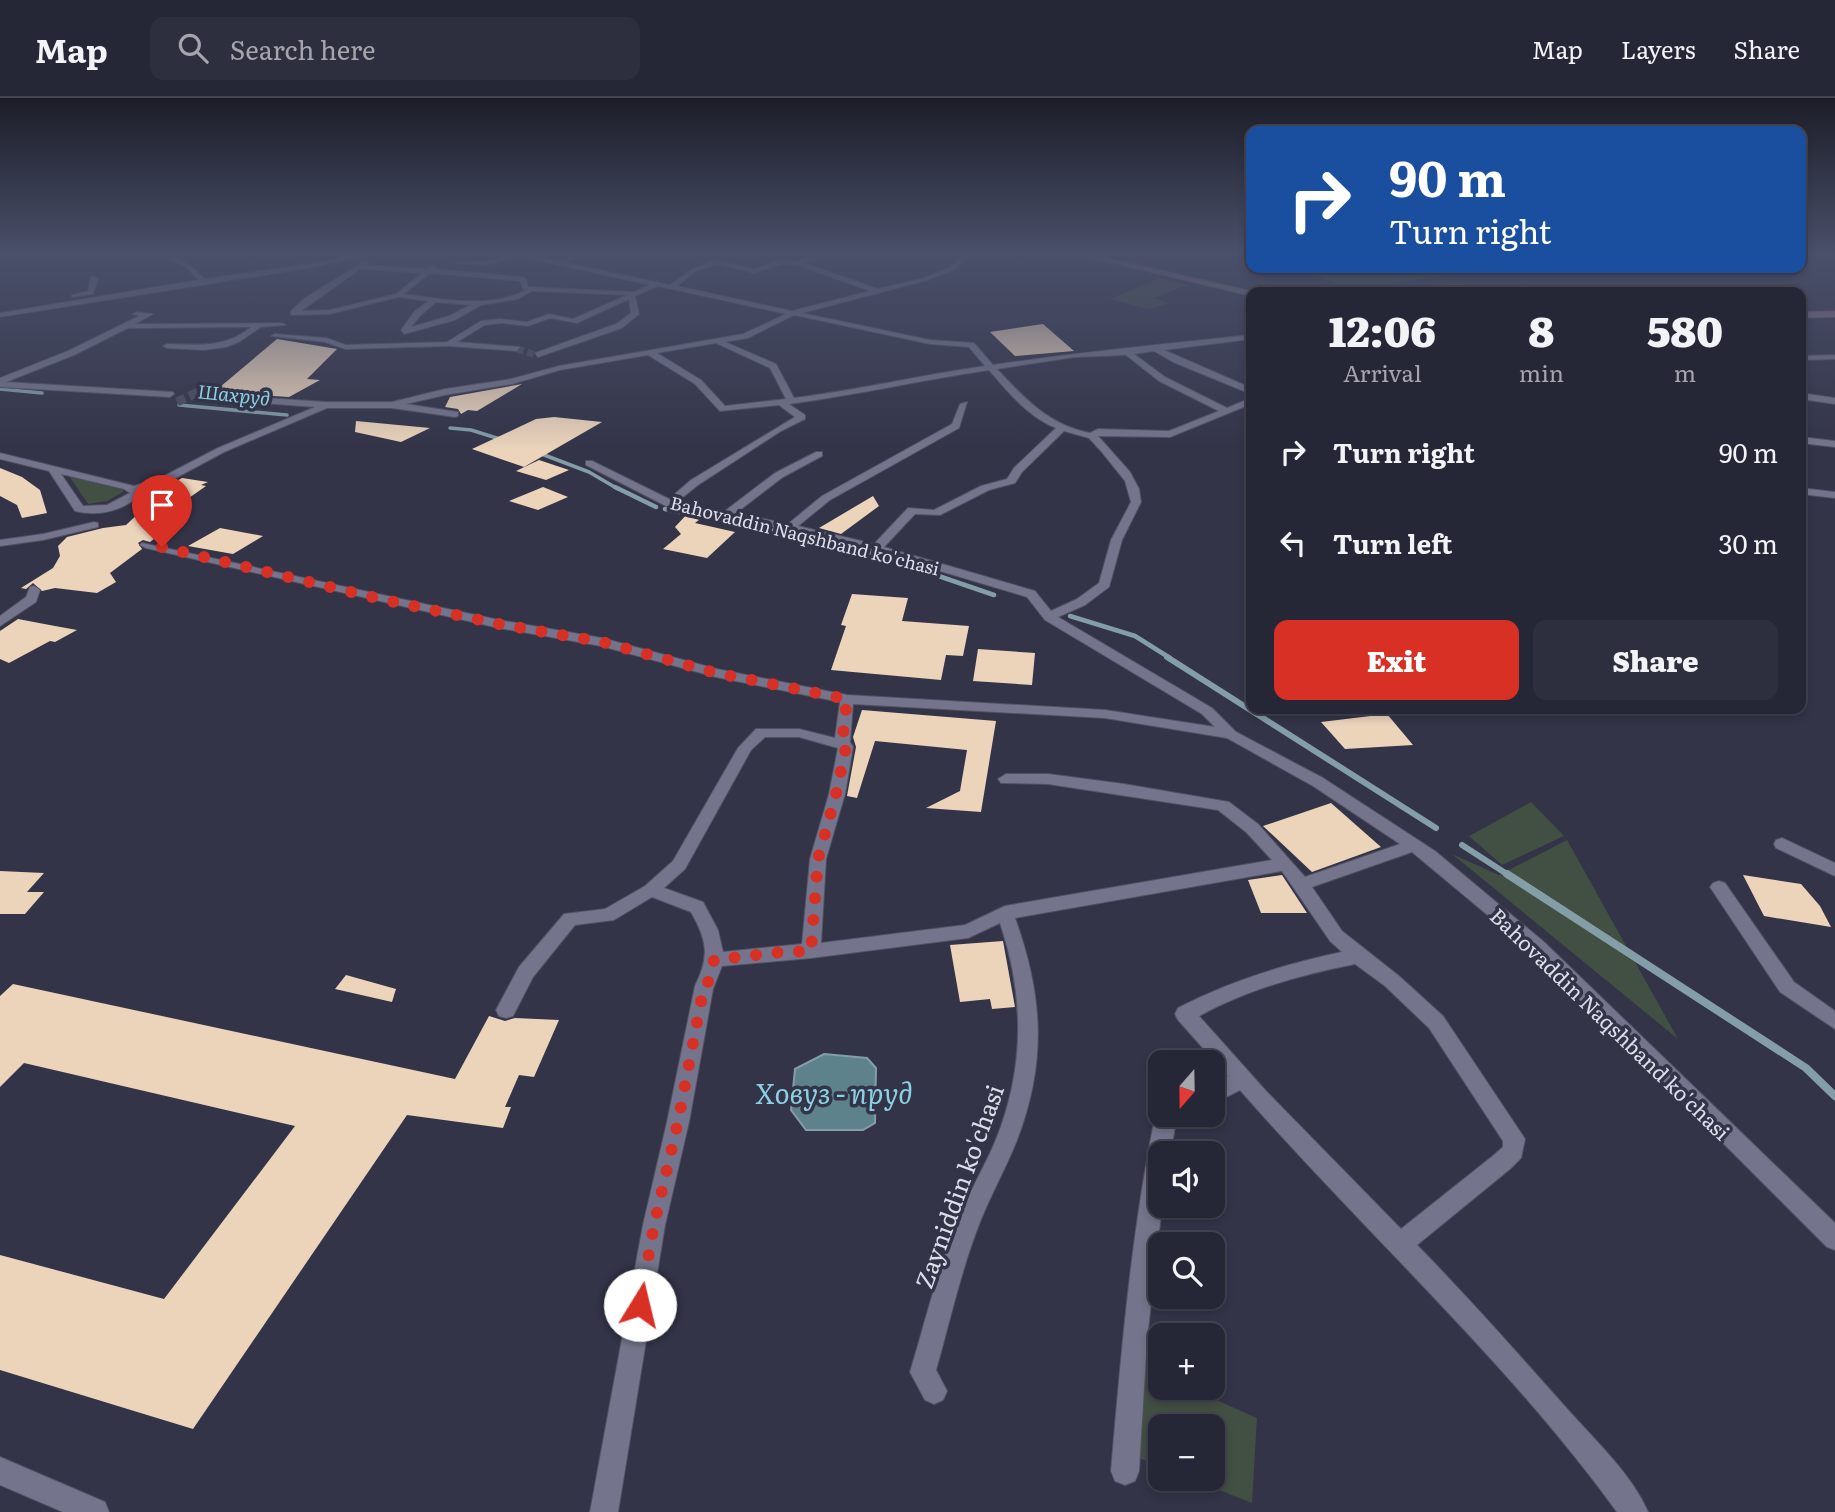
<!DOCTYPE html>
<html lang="en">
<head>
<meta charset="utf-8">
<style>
  :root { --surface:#262736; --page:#2e2f3e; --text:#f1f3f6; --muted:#a4a5ad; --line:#424451; --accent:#d93025 }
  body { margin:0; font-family:Literata,serif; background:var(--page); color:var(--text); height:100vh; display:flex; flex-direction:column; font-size:26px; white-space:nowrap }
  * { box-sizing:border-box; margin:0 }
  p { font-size:23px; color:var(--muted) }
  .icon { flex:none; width:38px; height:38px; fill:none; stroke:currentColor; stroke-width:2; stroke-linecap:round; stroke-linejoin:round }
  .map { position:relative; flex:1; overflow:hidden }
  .drawer { position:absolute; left:1246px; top:189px; width:560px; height:427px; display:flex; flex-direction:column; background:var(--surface); border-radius:14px; box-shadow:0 4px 10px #0003,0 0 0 2px var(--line) }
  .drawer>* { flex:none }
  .banner { position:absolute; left:1246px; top:28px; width:560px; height:147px; border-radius:14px; box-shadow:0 4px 10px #0003,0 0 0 2px var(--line); background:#1a4fa0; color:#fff; overflow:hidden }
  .needle { width:46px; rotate:200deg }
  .fabs { position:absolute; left:1148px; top:952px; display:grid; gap:14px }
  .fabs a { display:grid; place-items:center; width:77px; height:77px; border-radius:14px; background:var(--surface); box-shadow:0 4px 10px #0003,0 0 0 2px var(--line); font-size:35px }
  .pin { position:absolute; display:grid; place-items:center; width:60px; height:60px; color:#fff; margin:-72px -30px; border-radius:50% 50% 50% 0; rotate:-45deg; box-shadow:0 0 7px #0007 }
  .pin .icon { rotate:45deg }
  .me { position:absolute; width:77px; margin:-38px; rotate:9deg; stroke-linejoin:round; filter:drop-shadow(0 0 5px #0008) }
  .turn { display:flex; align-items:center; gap:24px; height:147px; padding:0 28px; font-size:32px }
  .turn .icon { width:91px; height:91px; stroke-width:2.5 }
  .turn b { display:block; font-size:49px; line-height:60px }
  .eta { display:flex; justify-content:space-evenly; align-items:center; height:119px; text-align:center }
  .eta b { font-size:42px; font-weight:800; line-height:49px }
  .cta { display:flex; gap:14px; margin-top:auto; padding:14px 28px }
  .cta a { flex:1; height:80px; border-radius:14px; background:var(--accent); color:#fff; font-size:28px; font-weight:800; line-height:80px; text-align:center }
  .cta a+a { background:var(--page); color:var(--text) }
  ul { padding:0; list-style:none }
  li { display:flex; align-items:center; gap:21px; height:91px; padding:0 28px }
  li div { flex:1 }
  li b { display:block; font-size:26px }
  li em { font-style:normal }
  header { display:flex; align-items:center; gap:42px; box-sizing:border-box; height:98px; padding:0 35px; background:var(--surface); border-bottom:2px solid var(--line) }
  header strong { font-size:33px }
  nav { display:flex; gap:38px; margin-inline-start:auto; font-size:24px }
  .search { width:490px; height:63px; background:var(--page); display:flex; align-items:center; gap:18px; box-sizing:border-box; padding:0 24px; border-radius:14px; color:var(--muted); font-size:26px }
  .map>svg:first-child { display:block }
  .green { fill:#424f43 }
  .water { fill:#5e828c; stroke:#849ea8; stroke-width:2 }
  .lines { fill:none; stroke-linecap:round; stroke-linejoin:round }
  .stream-far3 { stroke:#849ea8; stroke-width:3.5 }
  .stream-far2 { stroke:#849ea8; stroke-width:4.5 }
  .stream-far1 { stroke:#849ea8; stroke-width:6 }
  .stream { stroke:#849ea8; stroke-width:8 }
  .building { fill:#ecd4bb }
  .street-tunnel-far1 { stroke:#4c4e60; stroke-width:7; stroke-dasharray:7 3.5; stroke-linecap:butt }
  .street-tunnel { stroke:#4c4e60; stroke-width:9; stroke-dasharray:9 4.5; stroke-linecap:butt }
  .street-casing { stroke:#515262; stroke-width:2 }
  .secondary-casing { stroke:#515262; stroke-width:2 }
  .street { fill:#74758c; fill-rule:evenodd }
  .secondary { fill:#8c7687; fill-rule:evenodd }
  .route { stroke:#d93025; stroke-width:12; stroke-dasharray:0 21.6 }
  .labels { text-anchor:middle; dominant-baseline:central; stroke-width:7; stroke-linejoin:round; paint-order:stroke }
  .far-street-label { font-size:18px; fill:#dddeeb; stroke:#333448 }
  .far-water-label { font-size:19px; font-style:italic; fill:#8bd0e2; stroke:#333448 }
  .street-label { font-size:21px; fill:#dddeeb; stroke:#333448 }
  .near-street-label { font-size:24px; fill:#dddeeb; stroke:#333448 }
  .near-water-label { font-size:28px; font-style:italic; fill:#8bd0e2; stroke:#333448 }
</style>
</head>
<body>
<header>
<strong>Map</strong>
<div class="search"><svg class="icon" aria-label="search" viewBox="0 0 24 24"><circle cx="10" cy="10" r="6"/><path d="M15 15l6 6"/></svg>Search here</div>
<nav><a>Map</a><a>Layers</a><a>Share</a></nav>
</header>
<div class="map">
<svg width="1835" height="1414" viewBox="0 0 1835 1414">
  <rect width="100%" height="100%" fill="#333448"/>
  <g class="green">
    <polygon points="1319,170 1418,170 1441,178 1353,192 1301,172"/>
    <polygon points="1160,180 1188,187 1154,200 1170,205 1148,211 1110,201"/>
    <polygon points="1461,186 1474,194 1414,194 1404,188"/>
    <polygon points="69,378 123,392 123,394 107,403 88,406"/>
    <polygon points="1531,704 1564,738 1502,767 1469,738"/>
    <polygon points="1567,742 1678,941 1452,756 1499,777"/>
    <polygon points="1142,1269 1160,1277 1160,1290 1189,1290 1257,1320 1252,1405 1191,1381 1213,1381 1213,1328 1160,1328 1160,1368 1136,1359"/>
  </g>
  <polygon class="water" points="824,956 867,960 876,970 875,1025 863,1032 806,1032 791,1012 795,971"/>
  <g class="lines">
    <g class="stream-far3">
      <polyline points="0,291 42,295"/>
      <polyline points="179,307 287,317"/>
      <polyline points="450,330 471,332 503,342"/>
      <polyline points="539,355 589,374 618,391"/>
    </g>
    <g class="stream-far2">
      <polyline points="615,389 656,409"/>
      <polyline points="665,411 854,449 994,497"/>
      <polyline points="1070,518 1135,538 1170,560"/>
    </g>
    <g class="stream-far1">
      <polyline points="1167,559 1436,730"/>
      <polyline points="1462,747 1510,778"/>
    </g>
    <polyline class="stream" points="1507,776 1806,970 1835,998"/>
  </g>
  <g class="building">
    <polygon points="1043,226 1074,253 1015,258 990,234"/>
    <polygon points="277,241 337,251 307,281 320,282 289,299 214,294"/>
    <polygon points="522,286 477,313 468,312 461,316 458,311 445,309 450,299"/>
    <polygon points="554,319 602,324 524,369 472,351 536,321"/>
    <polygon points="356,323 430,330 401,344 355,334"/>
    <polygon points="539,362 569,372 546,382 516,373"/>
    <polygon points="0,370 22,379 40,392 47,415 22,420 17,407 0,398"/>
    <polygon points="182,380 208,384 201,387 206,388 149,428 169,429 150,444 143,442 138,445 142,451 110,475 116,484 97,495 55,490 42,493 33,485 26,491 21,490 53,470 60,458 58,448 67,439 103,430 126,427 168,388"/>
    <polygon points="543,389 568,399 538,412 509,403"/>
    <polygon points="873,398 879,408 841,436 819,430"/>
    <polygon points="688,415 704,418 695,425 735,434 707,460 663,451 681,436 675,429"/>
    <polygon points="220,430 263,438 233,456 188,448"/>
    <polygon points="852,496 908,500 902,523 969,528 963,558 946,557 941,582 831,572 846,528 841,527"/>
    <polygon points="18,521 55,528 77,532 55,544 50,543 9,565 0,561 0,533"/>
    <polygon points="978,551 1035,555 1032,587 973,583"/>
    <polygon points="862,612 996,623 981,714 926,710 960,693 967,652 875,643 857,700 847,698 856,649 853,639"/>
    <polygon points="1387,616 1413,647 1345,651 1321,624"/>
    <polygon points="1331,705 1381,749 1312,774 1263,728"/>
    <polygon points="0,773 44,775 27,794 44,794 25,816 0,816"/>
    <polygon points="1282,777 1307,815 1261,815 1248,782"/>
    <polygon points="1743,777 1801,786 1820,808 1831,829 1764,818"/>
    <polygon points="1003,843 1015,909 992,911 990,901 960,904 950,847"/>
    <polygon points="346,877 396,891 392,904 335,891"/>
    <polygon points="13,886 455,981 489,918 505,923 515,920 559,922 534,979 519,977 505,1009 511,1009 503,1030 407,1017 193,1331 0,1272 0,1157 164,1201 295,1028 24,965 0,989 0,898"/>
  </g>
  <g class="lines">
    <polyline class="street-tunnel-far1" points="517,251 536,257"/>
    <polyline class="street-tunnel" points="177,304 211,288"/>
    <g class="street-casing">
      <g id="street">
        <polygon points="368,154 381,154 315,169 0,219 0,215 198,182 186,169 168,160 170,157 190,167 205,181 315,165"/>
        <path d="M 503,154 C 521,154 536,162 554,162 C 566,162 580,154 593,154 L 563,164 L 670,187 L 692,171 L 717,162 L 754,171 L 781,162 L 798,163 L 827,154 L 837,154 L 804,165 L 878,191 L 924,180 L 951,169 L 965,154 L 972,154 L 955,171 L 928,182 L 802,215 L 930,242 L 974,245 L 993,267 C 1079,254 1165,246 1251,237 L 1251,241 L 1164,252 L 1251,290 L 1251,296 L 1173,264 L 1154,253 L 1134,256 L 1165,279 L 1227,310 L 1251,300 L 1251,306 L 1170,339 L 1098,338 L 1130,374 L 1139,391 L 1141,404 L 1122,442 L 1109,489 L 1085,507 L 1058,519 L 1212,610 L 1236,634 L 1323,680 L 1435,753 L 1544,844 L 1835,1125 L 1835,1152 L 1827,1149 L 1532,854 L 1412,754 L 1312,789 L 1342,833 L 1399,878 L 1443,918 L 1525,1041 L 1521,1060 L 1510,1071 L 1417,1147 C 1470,1201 1519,1257 1569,1313 C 1595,1342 1633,1378 1648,1414 L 1617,1414 C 1506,1261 1364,1134 1240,992 L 1213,1006 L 1213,987 L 1228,978 L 1178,922 L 1175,916 L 1178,910 C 1230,883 1285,866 1342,854 L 1330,843 L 1282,773 L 1015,820 C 1043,898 1047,964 1017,1042 C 1006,1070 991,1096 980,1124 C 961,1172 950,1223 936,1272 L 947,1293 L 943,1302 L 934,1306 L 925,1302 L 910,1274 C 925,1225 937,1174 956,1126 C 967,1098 983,1072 995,1044 C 1025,971 1025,899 1000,825 L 968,840 L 811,860 L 722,868 L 713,891 L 689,1024 L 665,1127 L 618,1414 L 590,1414 L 643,1127 L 667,1024 L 695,888 C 710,858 707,842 691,814 L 652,799 L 614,822 L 575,827 L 533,879 L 513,918 L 506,920 L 499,918 L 496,912 L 519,869 L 564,816 L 605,811 L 645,788 L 673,763 L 738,650 L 756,631 L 799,631 L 835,640 L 840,604 L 716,579 L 601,548 L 499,530 L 146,450 L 140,447 L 142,445 L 499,522 L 602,540 L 717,571 L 847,597 L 1105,612 L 1215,629 L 1202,616 L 1045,522 L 1027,499 L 873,453 L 784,431 L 666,408 L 586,367 L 586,363 L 592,363 L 669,401 L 691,382 L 795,319 L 779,307 L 720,313 L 695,286 L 648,257 L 560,272 L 512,286 L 445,297 L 406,306 L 458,314 L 458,318 L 455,319 L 392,310 L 327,310 L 224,354 L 172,382 L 141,393 L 141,396 C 123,413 99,419 75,413 L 49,373 L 0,361 L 0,355 L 134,388 L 164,378 L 218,350 L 315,309 L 206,301 L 202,298 L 203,296 L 326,304 L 392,304 L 445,291 L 511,281 L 559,268 L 743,236 L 786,216 L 658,188 L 635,198 L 639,216 L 622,230 L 538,259 L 535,255 L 616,226 L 631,215 L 629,201 L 577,225 L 550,220 L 528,228 L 502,225 L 485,227 L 457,244 L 520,249 L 517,253 L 449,248 L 345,251 L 325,244 L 271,238 L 275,236 L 326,240 L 346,247 L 447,244 L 481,223 L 501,221 L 527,224 L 549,216 L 573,221 L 627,197 L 532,193 L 518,201 L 481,207 L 455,222 L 404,236 L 401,232 L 414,214 L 428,203 L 398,199 L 330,216 L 291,217 L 291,213 L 305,200 L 366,162 L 369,164 L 365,167 L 427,171 L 433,167 L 436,169 L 434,171 L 523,179 L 526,181 L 528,189 L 634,194 L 650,187 L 518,158 L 486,167 L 452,165 L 486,163 L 510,157 ZM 717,166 L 754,175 L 782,166 L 797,167 L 870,193 L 792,213 L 677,188 L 696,173 ZM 360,171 L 422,175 L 396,196 L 330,212 L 301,213 ZM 430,175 L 520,183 L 524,193 C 487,211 442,201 404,196 ZM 436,204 L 470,207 L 449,218 L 411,229 L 420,218 ZM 794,217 L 930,246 L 969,249 L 985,268 C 921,277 858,292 794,300 L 776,266 L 725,244 L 748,240 ZM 716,245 L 770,270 L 786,301 L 725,308 L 701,282 L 657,255 ZM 1126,257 L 1159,283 L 1219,313 L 1169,333 L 1098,331 L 1090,335 C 1049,327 1025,301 997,271 L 1075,259 ZM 989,272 C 1009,295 1028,319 1056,330 L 1014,370 L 1007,381 L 981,388 L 934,412 L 908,410 L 874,446 L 798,428 L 830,402 L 959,330 L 967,304 L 960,306 L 952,326 L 822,398 L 788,426 L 736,415 L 783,379 L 822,358 L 822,354 L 816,354 L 775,375 L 725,413 L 677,404 L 698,387 L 781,333 L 805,321 L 805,317 L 789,306 C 856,297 922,282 989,272 ZM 1064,333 L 1089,340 L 1101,353 L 1125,383 L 1131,404 L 1111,442 L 1099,485 L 1077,501 L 1051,513 L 1035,493 L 884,449 L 915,416 L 940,417 L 989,392 L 1015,385 L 1022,374 ZM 61,376 L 124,391 L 130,395 L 107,407 L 83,408 ZM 853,606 L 1105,620 L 1227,640 L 1313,688 L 1400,746 L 1305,779 L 1258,726 L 1229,704 L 1124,686 L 1048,676 L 1006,676 L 998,681 L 1001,685 L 1048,686 L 1218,712 L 1246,734 L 1272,762 L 1005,808 L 965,827 L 821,845 L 826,761 L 845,696 L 853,649 L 850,644 ZM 765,639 L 799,639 L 838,650 L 829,696 L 810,761 L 802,846 L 723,854 L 718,832 L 703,804 L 664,790 L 685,771 L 751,652 ZM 1355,866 L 1385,888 L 1429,930 L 1503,1043 L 1503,1049 L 1494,1057 L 1401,1131 L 1266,993 L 1199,918 C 1248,891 1301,877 1355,866 Z"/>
        <polygon points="91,178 98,180 93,196 72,199 72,197 88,193"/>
        <path d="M 137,214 L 153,216 L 135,226 L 282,225 L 286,227 L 261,229 L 239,244 L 226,249 L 204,252 L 167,250 L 163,248 L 167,246 C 198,247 226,250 251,229 L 128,230 L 74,257 L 6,284 L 173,294 L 174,296 L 170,299 L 0,289 L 0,280 L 68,253 L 139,218 L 133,216 Z"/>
        <polygon points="1835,257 1835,261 1801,262 1801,258"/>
        <polygon points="1801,295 1835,300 1835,306 1801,301"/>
        <polygon points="1801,339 1835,343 1835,349 1801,345"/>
        <polygon points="1801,390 1835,394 1835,400 1801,396"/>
        <polygon points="94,424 98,425 98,429 43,442 0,448 0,442 43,436"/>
        <polygon points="34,488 40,492 36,504 0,528 0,518 26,499 30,489"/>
        <polygon points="1782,740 1835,765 1835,778 1776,750 1774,746 1776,742"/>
        <polygon points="1719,783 1725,785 1794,884 1835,913 1835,931 1780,894 1710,789 1713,785"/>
        <path d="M 1160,1016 L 1189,1017 L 1185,1024 L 1175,1030 L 1170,1055 L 1160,1055 L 1162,1108 L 1147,1241 L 1139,1373 L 1135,1383 L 1125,1387 L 1115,1383 L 1111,1373 C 1121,1256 1131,1139 1154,1024 Z"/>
        <polygon points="0,1359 105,1404 109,1414 63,1414 0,1387"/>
      </g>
    </g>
    <g class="secondary-casing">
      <g id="secondary">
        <polygon points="1066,154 1082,154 1255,194 1251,194 1251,198"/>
        <polygon points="1835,213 1835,219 1801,220 1801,214"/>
      </g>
    </g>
    <use href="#street" class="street"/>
    <use href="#secondary" class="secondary"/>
  </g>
  <linearGradient id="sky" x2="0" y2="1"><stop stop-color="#1c1d28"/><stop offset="0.44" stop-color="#4a506a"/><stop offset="1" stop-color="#4a506a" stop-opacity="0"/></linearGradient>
  <rect width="1835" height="352" fill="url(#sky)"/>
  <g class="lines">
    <polyline class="route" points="162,449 385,502 499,526 602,544 716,575 847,601 842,646 846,649 836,696 818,761 811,853 782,854 714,862 708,884 704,888 678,1024 654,1127 640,1207"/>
  </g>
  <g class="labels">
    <g class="far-street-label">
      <text transform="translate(805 437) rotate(14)">Bahovaddin Naqshband ko'chasi</text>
    </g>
    <g class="far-water-label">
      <text transform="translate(234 296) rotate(6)">Шахруд</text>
    </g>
    <g class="street-label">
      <text transform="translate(1611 925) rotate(44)">Bahovaddin Naqshband ko'chasi</text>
    </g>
    <g class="near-street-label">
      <text transform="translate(958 1088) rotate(-70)">Zayniddin ko'chasi</text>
    </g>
    <g class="near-water-label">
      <text x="834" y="994">Ховуз - пруд</text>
    </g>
  </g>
</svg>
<div class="fabs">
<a><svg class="needle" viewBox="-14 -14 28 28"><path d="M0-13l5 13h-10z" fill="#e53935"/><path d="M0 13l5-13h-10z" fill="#a4a5ad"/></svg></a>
<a><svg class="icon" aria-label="sound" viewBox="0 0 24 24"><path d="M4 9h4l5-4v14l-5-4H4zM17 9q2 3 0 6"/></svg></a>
<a><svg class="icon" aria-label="search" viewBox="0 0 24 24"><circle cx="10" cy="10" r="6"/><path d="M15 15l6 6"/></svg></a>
<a>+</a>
<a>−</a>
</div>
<div class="pin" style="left:162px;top:449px;background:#d93025"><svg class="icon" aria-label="arrive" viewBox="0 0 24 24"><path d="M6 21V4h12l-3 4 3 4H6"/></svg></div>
<svg class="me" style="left:640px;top:1207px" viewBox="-20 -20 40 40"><circle r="19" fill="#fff"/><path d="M0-13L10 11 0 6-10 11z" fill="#d93025"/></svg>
<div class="banner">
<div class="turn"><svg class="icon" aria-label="right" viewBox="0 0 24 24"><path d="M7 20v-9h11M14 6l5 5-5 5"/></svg><div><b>90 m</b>Turn right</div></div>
</div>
<section class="drawer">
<div class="eta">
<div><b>12:06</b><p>Arrival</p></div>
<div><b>8</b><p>min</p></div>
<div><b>580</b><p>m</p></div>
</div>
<ul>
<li><svg class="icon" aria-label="right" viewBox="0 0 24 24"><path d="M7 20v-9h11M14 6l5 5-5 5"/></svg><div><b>Turn right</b></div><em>90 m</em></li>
<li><svg class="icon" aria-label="left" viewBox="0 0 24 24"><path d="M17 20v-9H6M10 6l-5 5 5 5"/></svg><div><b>Turn left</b></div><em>30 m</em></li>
</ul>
<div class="cta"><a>Exit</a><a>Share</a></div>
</section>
</div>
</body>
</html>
